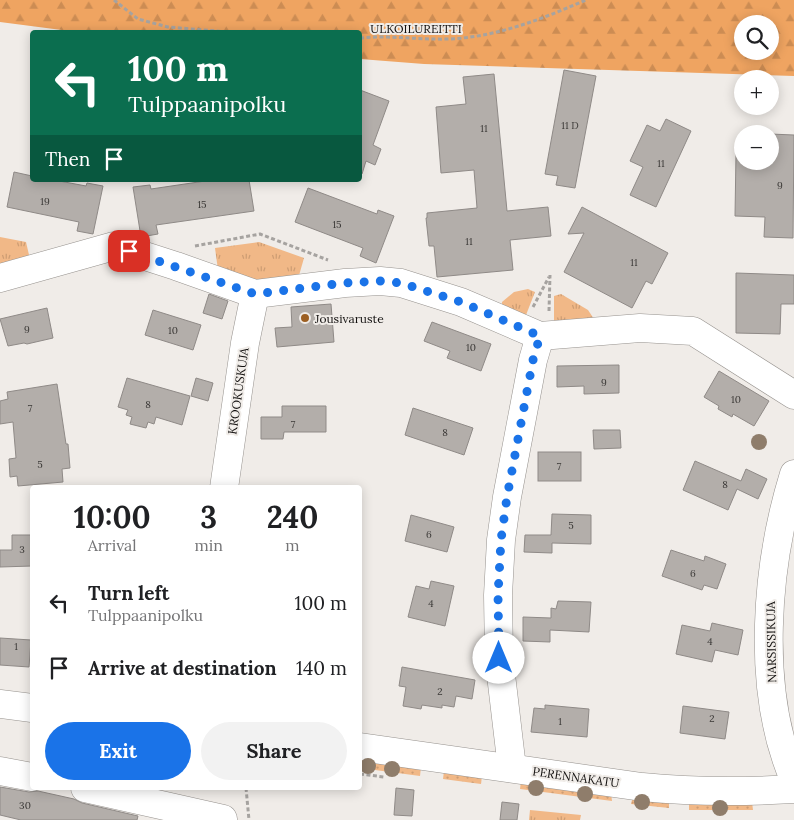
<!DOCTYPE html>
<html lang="en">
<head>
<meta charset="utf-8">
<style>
  :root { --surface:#fff; --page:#f2f2f2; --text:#202124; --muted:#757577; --accent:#1a73e8 }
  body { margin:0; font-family:Lora,serif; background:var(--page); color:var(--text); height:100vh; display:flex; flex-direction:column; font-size:19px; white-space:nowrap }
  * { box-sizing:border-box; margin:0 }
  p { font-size:16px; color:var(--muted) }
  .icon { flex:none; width:28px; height:28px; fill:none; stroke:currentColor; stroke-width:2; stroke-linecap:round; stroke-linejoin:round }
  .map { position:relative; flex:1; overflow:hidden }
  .details { position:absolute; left:30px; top:485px; width:332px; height:305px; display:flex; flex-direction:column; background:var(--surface); border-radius:5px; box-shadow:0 2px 12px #0003 }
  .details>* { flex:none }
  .top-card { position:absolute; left:30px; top:30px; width:332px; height:152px; border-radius:5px; box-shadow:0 2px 12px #0003; background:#0b6e4f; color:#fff; overflow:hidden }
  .buttons { position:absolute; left:734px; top:15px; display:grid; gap:10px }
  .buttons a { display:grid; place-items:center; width:45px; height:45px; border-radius:50%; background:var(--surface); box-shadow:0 2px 12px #0003; font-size:25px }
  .pin { position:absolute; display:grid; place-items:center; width:42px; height:42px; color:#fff; margin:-21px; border-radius:10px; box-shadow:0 2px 8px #0006 }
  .me { position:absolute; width:55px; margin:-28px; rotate:0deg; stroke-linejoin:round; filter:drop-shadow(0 0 4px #0008) }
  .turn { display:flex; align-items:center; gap:18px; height:105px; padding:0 15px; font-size:22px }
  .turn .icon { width:65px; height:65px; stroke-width:2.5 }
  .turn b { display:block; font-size:35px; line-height:42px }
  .then { display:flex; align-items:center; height:48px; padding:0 15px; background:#0003; gap:10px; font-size:19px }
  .eta { display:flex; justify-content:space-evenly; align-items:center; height:85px; text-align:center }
  .eta b { font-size:30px; font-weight:800; line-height:35px }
  .cta { display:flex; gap:10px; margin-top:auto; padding:10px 15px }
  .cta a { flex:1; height:58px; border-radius:30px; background:var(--accent); color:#fff; font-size:20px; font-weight:800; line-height:58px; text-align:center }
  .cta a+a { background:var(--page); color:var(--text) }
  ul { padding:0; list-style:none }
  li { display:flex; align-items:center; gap:15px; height:65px; padding:0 15px }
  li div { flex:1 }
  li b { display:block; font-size:19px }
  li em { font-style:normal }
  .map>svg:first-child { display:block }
  .grass { fill:url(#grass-dots) }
  .forest { fill:url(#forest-firs); fill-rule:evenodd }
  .park { fill:url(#park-tufts) }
  .building { fill:#b3aeaa; stroke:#8f8a87 }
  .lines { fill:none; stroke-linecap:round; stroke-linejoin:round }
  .minor-casing { stroke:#96928e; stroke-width:29 }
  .path { stroke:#a6a3a0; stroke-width:3; stroke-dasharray:4 2.5; stroke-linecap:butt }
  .minor { stroke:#fff; stroke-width:28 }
  .tree { fill:#8f7d6b }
  .route { stroke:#1a73e8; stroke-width:9; stroke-dasharray:0 16.2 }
  .poi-dot { fill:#9c5f22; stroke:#f0ece8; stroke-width:2 }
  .labels { text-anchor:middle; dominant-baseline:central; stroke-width:4; stroke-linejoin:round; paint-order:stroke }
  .number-label { font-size:10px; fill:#3a3836 }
  .street-label { font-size:12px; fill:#12100f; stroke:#f0ece8 }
  .poi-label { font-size:12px; fill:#12100f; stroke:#f0ece8; text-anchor:start }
</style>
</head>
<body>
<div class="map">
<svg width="794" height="820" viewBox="0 0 794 820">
  <defs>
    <pattern id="grass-dots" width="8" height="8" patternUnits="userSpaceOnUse" patternTransform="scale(1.25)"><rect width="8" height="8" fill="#f1b887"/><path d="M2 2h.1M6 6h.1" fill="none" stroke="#ce9d73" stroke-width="1.8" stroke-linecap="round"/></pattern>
    <pattern id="forest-firs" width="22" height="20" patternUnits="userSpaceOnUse" patternTransform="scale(1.25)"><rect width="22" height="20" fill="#efa461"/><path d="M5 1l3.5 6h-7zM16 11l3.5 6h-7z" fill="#cc8c53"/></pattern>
    <pattern id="park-tufts" width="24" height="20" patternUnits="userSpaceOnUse" patternTransform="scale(1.25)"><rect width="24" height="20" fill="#f1b887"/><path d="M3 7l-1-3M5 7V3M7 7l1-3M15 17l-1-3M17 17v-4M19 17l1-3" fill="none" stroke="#ce9d73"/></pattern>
  </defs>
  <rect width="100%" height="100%" fill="#f0ece8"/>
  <g class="grass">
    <polygon points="360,759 421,767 420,776 360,768"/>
    <polygon points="444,771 482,776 481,784 443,779"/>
    <polygon points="521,781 611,793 612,801 520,789"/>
    <polygon points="633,796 669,800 669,808 631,804"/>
    <polygon points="689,802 752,802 753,810 689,810"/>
  </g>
  <path class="forest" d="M 0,0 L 794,0 L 794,76 L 424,64 L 360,59 L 360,32 L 77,32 L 0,22 ZM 742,24 L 770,24 L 770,51 L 742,51 Z"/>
  <g class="park">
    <polygon points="0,237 26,242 30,259 0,268"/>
    <polygon points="259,242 304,258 298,279 258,284 218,270 215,248"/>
    <polygon points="528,289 535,292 526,315 517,315 502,309 502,302 514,292"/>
    <polygon points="561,294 588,310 594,319 561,323 554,321 554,296"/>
    <polygon points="530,810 581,815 580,820 529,820"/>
  </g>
  <g class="building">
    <polygon points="564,70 596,76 575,188 556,185 558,176 545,174"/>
    <polygon points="494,74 507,211 548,207 551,236 510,240 513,270 437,277 434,246 429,246 426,218 427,218 427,213 477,208 474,170 441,173 436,107 466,104 463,77"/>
    <polygon points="360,90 389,101 373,145 381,149 375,165 366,161 362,174 360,174"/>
    <polygon points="666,119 691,131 656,207 630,195 643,167 630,161 647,125 660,131"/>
    <polygon points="770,134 794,135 793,238 764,237 765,217 735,216 736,154 742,154 742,161 770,161"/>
    <polygon points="14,172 32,176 32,180 54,180 86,186 87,183 103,186 93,234 77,231 79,222 7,207"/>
    <polygon points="212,180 249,180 254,211 156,225 158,234 141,237 133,187 150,185 151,189"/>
    <polygon points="308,188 377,214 378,210 394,216 376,263 360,256 363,248 295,222"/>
    <polygon points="582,207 668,253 652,284 646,281 632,308 564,272 584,233 568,234"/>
    <polygon points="736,273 794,275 794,304 781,304 780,334 736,333"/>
    <polygon points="209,294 228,301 222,319 203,313"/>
    <polygon points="331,304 334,342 277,347 275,328 292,327 291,307"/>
    <polygon points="47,308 53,338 27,344 24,343 8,346 0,319"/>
    <polygon points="153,310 201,325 193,350 145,335"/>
    <polygon points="432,322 491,344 481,371 447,358 450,351 424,341"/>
    <polygon points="619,365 619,393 584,394 584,386 557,387 557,366"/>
    <polygon points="719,371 769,401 754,426 733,414 732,417 718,409 719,406 704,397"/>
    <polygon points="127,378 190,396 182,425 156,417 154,424 148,422 146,428 130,424 132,417 126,415 128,410 118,407"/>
    <polygon points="196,378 213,383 208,401 191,396"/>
    <polygon points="57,384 66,444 68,444 70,468 62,469 63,482 18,486 17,476 10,477 9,459 16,458 13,422 0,424 0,401 8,399 7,392"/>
    <polygon points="282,406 326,406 326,432 284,432 283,439 261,439 261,417 282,417"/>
    <polygon points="413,408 473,428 464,455 405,435"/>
    <polygon points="593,430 620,430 621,448 594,449"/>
    <rect x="538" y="452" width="43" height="29"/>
    <polygon points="695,461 741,481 746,469 767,479 758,499 737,489 728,510 683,490"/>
    <polygon points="552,514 591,515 591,544 552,543 552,553 524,552 525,535 551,535"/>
    <polygon points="411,515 454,527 447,552 405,541"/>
    <polygon points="12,535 32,535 32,566 0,567 0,550 12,550"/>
    <polygon points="671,550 704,561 705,556 726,564 717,589 704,585 702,590 662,576"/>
    <polygon points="431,581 454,586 445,626 408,617 416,586 429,589"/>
    <polygon points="558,601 591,602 589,632 550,630 550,642 523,641 523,617 551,618 551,608 556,609"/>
    <polygon points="712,623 743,630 738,655 715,650 712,662 676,654 682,625 710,631"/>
    <polygon points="0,638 31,640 29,667 0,665"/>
    <polygon points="402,667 475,680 472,699 456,696 454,707 442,705 442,708 422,705 421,709 403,706 406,687 399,686"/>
    <polygon points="545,705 589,709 587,737 531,732 534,708 545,709"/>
    <polygon points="683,706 729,712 725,739 680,733"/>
    <polygon points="0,787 29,792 38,791 74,799 82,803 138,816 137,820 21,820 0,815"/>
    <polygon points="396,788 414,790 412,816 394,815"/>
    <polygon points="502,802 519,804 517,820 500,820"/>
  </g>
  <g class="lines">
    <g class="minor-casing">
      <g id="minor">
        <polyline points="0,278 114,246 176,266 255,294 345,283 380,281 401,283 461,302 540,336 640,328 693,331 794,395"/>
        <path d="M 794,474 C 766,565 755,689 794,779"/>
        <polyline points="224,488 245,343 255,294"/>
        <polyline points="0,704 32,708"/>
        <path d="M 360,747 L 642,787 C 693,792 743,792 794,789"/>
        <polyline points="512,768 499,658 498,595 501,540 507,497 533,360 540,336"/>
        <polyline points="0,771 32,777"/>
        <polyline points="85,788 223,819"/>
      </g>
    </g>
    <g class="path">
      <polyline points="114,0 138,19 168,27 228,32"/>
      <path d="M 360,38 C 390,35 419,40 449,39 C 497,37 542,19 586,0"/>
      <polyline points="195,246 260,234 328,260"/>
      <polyline points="533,307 549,277"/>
      <polyline points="549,311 550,275"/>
      <polyline points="360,774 384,777"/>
      <polyline points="246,788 249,820"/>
    </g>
    <use href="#minor" class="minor"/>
  </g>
  <g class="tree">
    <circle cx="759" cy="442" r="8"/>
    <circle cx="368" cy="766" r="8"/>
    <circle cx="392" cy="769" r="8"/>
    <circle cx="536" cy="788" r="8"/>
    <circle cx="585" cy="794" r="8"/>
    <circle cx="642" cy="802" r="8"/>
    <circle cx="720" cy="808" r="8"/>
  </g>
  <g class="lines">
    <polyline class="route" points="129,251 255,294 344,283 380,281 401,283 461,302 540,336 533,360 507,497 501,540 498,595 499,658"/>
  </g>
  <circle class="poi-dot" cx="305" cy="318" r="5"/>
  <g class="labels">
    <g class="number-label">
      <text x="570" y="125">11 D</text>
      <text x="484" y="128">11</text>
      <text x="661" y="163">11</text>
      <text x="780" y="185">9</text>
      <text x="45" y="201">19</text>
      <text x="202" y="204">15</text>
      <text x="337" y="224">15</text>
      <text x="469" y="241">11</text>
      <text x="634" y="262">11</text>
      <text x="27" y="329">9</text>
      <text x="173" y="330">10</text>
      <text x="471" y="347">10</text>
      <text x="604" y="382">9</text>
      <text x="736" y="399">10</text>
      <text x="148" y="404">8</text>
      <text x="30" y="408">7</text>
      <text x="293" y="424">7</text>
      <text x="445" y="432">8</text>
      <text x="40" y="464">5</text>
      <text x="559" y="466">7</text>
      <text x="725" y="484">8</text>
      <text x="571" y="525">5</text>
      <text x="429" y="534">6</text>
      <text x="22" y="549">3</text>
      <text x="693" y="573">6</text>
      <text x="431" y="603">4</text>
      <text x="710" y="641">4</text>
      <text x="16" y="646">1</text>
      <text x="440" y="691">2</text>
      <text x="712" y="718">2</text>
      <text x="560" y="721">1</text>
      <text x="25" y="805">30</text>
    </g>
    <g class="street-label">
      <text x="416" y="28">ULKOILUREITTI</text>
      <text transform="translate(238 391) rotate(-82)">KROOKUSKUJA</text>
      <text transform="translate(771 642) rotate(-91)">NARSISSIKUJA</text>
      <text transform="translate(576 777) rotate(8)">PERENNAKATU</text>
    </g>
    <g class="poi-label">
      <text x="315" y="318">Jousivaruste</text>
    </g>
  </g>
</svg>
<div class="buttons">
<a><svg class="icon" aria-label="search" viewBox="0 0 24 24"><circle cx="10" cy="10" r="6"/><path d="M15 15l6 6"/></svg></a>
<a>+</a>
<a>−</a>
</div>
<div class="pin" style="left:129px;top:251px;background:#d93025"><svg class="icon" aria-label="arrive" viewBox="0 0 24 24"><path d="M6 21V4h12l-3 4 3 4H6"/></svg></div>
<svg class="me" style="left:499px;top:658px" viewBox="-20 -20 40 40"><circle r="19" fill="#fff"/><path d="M0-13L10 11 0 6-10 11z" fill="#1a73e8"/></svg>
<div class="top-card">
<div class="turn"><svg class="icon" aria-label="left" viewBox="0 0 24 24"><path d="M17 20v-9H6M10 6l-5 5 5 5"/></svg><div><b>100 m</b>Tulppaanipolku</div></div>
<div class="then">Then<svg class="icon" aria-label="arrive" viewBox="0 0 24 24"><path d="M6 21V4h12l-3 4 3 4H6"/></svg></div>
</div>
<section class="details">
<div class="eta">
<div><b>10:00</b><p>Arrival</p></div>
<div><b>3</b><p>min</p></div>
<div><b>240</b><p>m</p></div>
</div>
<ul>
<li><svg class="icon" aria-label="left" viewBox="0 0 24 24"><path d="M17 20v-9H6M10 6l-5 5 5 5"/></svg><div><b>Turn left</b><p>Tulppaanipolku</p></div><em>100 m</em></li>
<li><svg class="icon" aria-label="arrive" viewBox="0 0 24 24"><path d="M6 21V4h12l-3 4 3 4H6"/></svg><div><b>Arrive at destination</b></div><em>140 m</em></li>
</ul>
<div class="cta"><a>Exit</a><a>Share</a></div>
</section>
</div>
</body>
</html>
